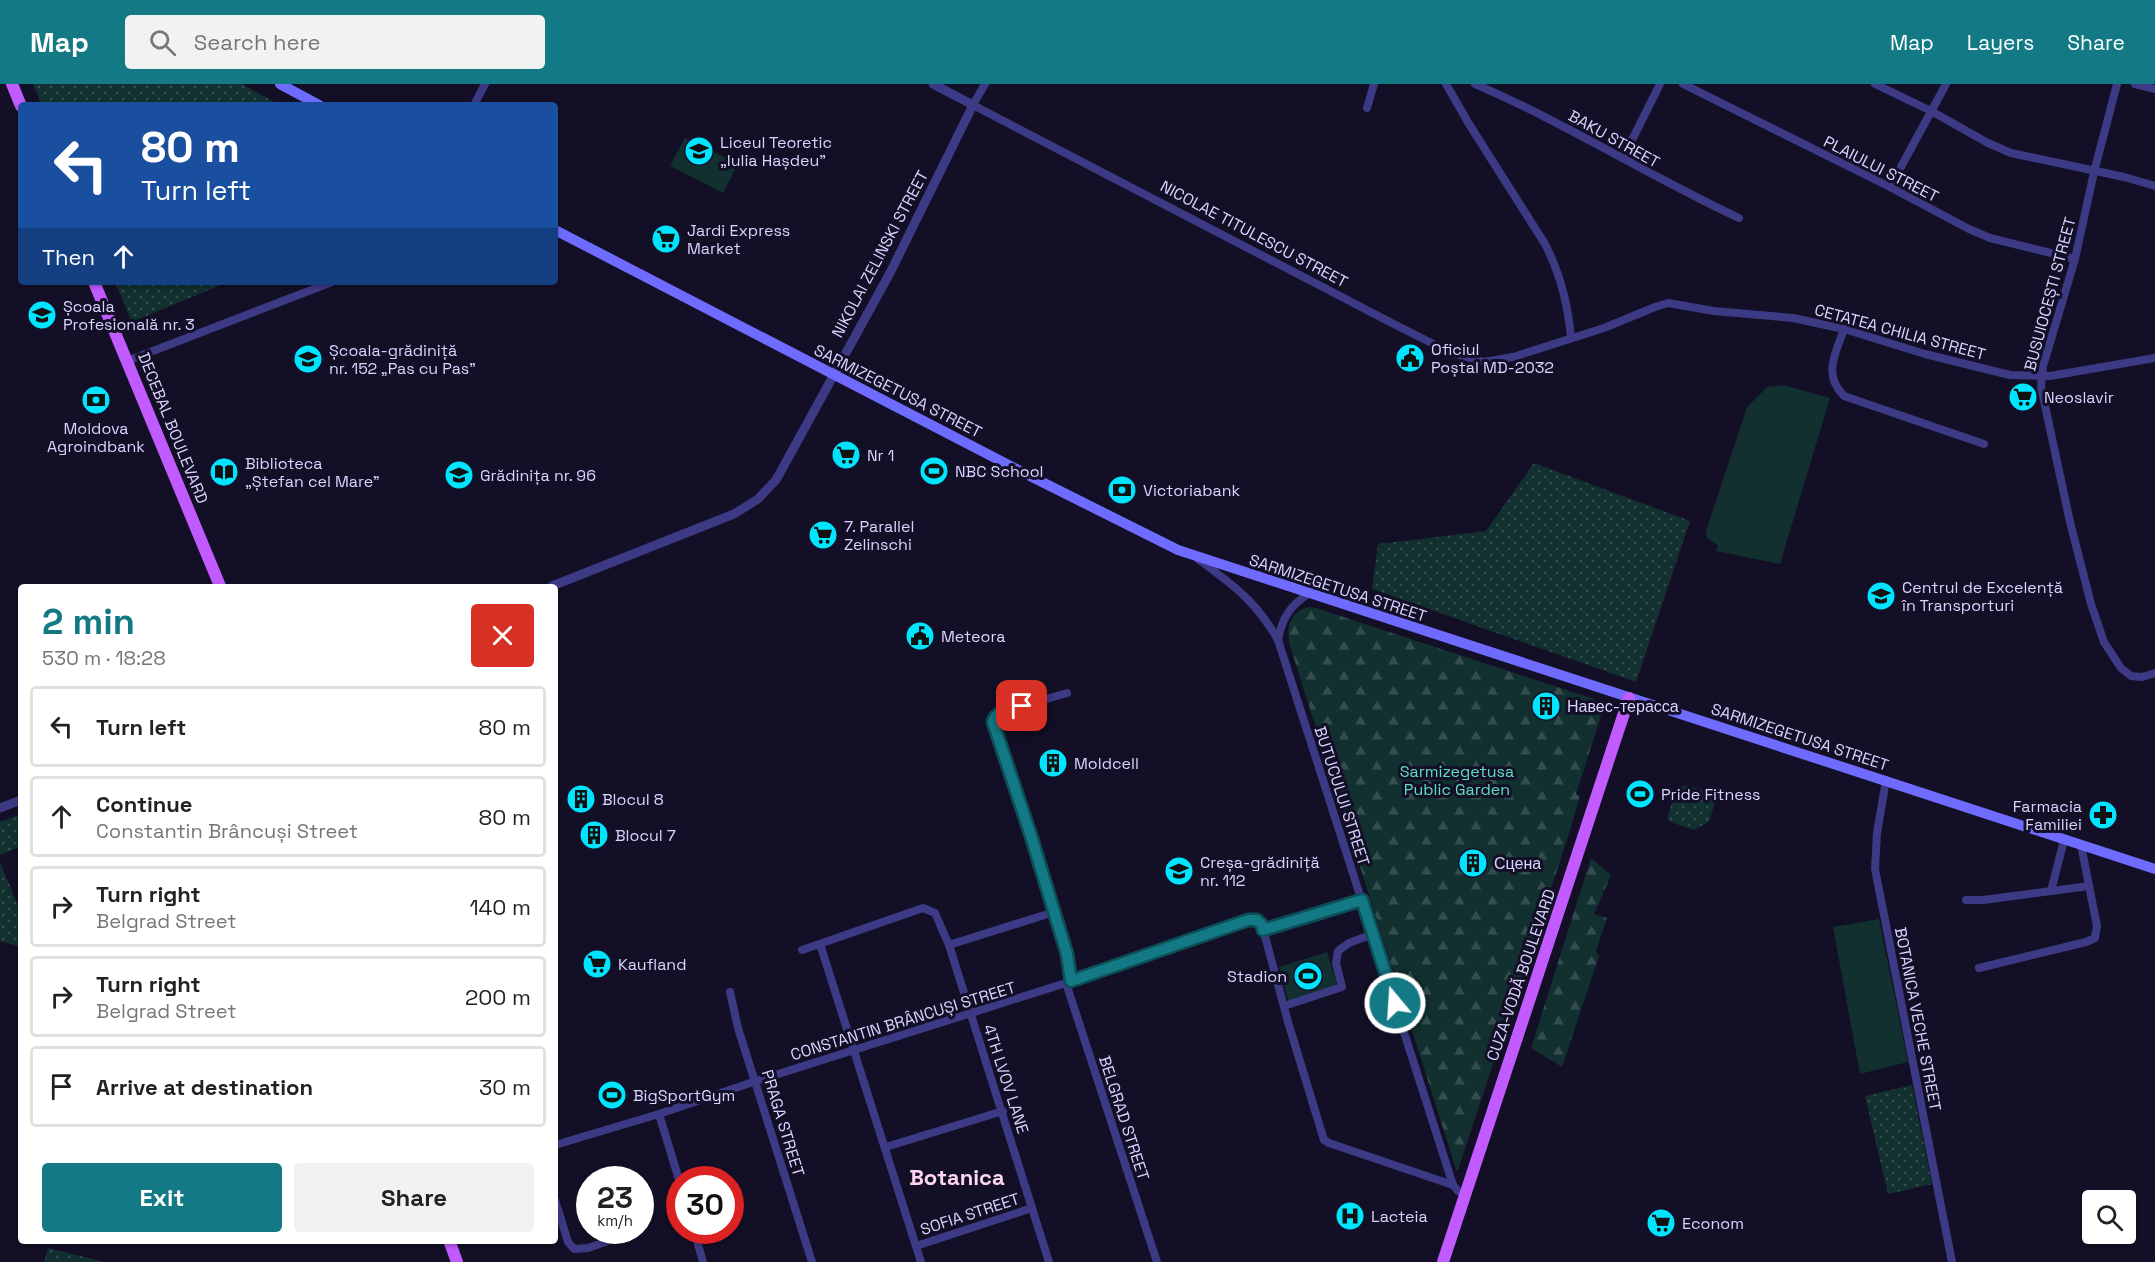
<!DOCTYPE html>
<html lang="en">
<head>
<meta charset="utf-8">
<style>
  :root { --surface:#fff; --page:#f2f2f2; --text:#222; --muted:#767676; --line:#e0e0e0; --accent:#137a85 }
  body { margin:0; font-family:"Space Grotesk",sans-serif; background:var(--page); color:var(--text); height:100vh; display:flex; flex-direction:column; font-size:22px; white-space:nowrap }
  * { box-sizing:border-box; margin:0 }
  p { font-size:20px; color:var(--muted) }
  .icon { flex:none; width:33px; height:33px; fill:none; stroke:currentColor; stroke-width:2; stroke-linecap:round; stroke-linejoin:round }
  .map { position:relative; flex:1; overflow:hidden }
  .side { position:absolute; left:18px; top:500px; width:540px; height:660px; display:flex; flex-direction:column; background:var(--surface); border-radius:6px; box-shadow:0 2px 4px #0004 }
  .side>* { flex:none }
  .banner { position:absolute; left:18px; top:18px; width:540px; height:183px; border-radius:6px; box-shadow:0 2px 4px #0004; background:#1a4fa0; color:#fff; overflow:hidden }
  .controls { position:absolute; left:2082px; top:1106px; display:grid; gap:12px }
  .controls a { display:grid; place-items:center; width:54px; height:54px; border-radius:6px; background:var(--surface); box-shadow:0 2px 4px #0004; font-size:30px }
  .speed { position:absolute; left:576px; top:1082px; display:flex; gap:12px; font-size:30px; font-weight:700; text-align:center }
  .speed>* { display:grid; place-content:center; width:78px; height:78px; border-radius:50%; background:var(--surface); box-shadow:0 2px 4px #0004; line-height:1 }
  .speed small { font-size:15px; font-weight:400 }
  .speed .limit { border:9px solid #d22; background:#fff; color:#111 }
  .pin { position:absolute; display:grid; place-items:center; width:51px; height:51px; color:#fff; margin:-26px; border-radius:12px; box-shadow:0 3px 9px #0006 }
  .me { position:absolute; width:66px; margin:-33px; rotate:342deg; stroke-linejoin:round; filter:drop-shadow(0 0 4px #0008) }
  .turn { display:flex; align-items:center; gap:21px; height:126px; padding:0 24px; font-size:27px }
  .turn .icon { width:78px; height:78px; stroke-width:2.5 }
  .turn b { display:block; font-size:42px; line-height:51px }
  .then { display:flex; align-items:center; height:57px; padding:0 24px; background:#0003; gap:12px; font-size:22px }
  .round { display:grid; place-items:center; flex:none; width:63px; height:63px; border-radius:6px; background:var(--page) }
  .head { display:flex; align-items:center; justify-content:space-between; height:102px; padding:0 24px }
  h1 { font-size:36px; font-weight:600; line-height:45px; color:var(--accent) }
  .primary-button { display:flex; gap:12px; margin-top:auto; padding:12px 24px }
  .primary-button a { flex:1; height:69px; border-radius:6px; background:var(--accent); color:#fff; font-size:24px; font-weight:600; line-height:69px; text-align:center }
  .primary-button a+a { background:var(--page); color:var(--text) }
  ul { padding:0; list-style:none }
  li { display:flex; align-items:center; gap:18px; height:81px; margin:0 12px 9px; padding:0 12px; border:3px solid var(--line); border-radius:6px }
  li div { flex:1 }
  li b { display:block; font-size:22px }
  li em { font-style:normal }
  header { display:flex; align-items:center; gap:36px; box-sizing:border-box; height:84px; padding:0 30px; background:var(--accent); color:#fff }
  header strong { font-size:28px }
  nav { display:flex; gap:33px; margin-inline-start:auto; font-size:21px }
  .search { width:420px; height:54px; background:var(--page); display:flex; align-items:center; gap:15px; box-sizing:border-box; padding:0 21px; border-radius:6px; color:var(--muted); font-size:22px }
  .map>svg:first-child { display:block }
  .grass { fill:#12302f }
  .forest { fill:url(#forest-firs) }
  .park { fill:url(#park-dots) }
  .lines { fill:none; stroke-linecap:round; stroke-linejoin:round }
  .minor { stroke:#3d3a85; stroke-width:8 }
  .tertiary { stroke:#3d3a85; stroke-width:9 }
  .secondary { stroke:#6f6bff; stroke-width:10 }
  .primary { stroke:#c25bff; stroke-width:12 }
  .route-casing { stroke:#0c4f56; stroke-width:15 }
  .route { stroke:#137a85; stroke-width:10 }
  .labels { text-anchor:middle; dominant-baseline:central; stroke-width:6; stroke-linejoin:round; paint-order:stroke }
  .street-label { font-size:16px; fill:#d9d4ff; stroke:#130f26 }
  .poi-label { font-size:16px; fill:#d9d4ff; stroke:#130f26; text-anchor:start }
  .park-label { font-size:16px; fill:#5fe0c0; stroke:#130f26 }
  .district-label { font-size:22px; font-weight:bold; fill:#ffd6f0; stroke:#130f26 }
</style>
</head>
<body>
<header>
<strong>Map</strong>
<div class="search"><svg class="icon" aria-label="search" viewBox="0 0 24 24"><circle cx="10" cy="10" r="6"/><path d="M15 15l6 6"/></svg>Search here</div>
<nav><a>Map</a><a>Layers</a><a>Share</a></nav>
</header>
<div class="map">
<svg width="2155" height="1178" viewBox="0 0 2155 1178">
  <defs>
    <pattern id="forest-firs" width="22" height="20" patternUnits="userSpaceOnUse" patternTransform="scale(1.5)"><rect width="22" height="20" fill="#12302f"/><path d="M5 1l3.5 6h-7zM16 11l3.5 6h-7z" fill="#344d4e"/></pattern>
    <pattern id="park-dots" width="8" height="8" patternUnits="userSpaceOnUse" patternTransform="scale(1.5)"><rect width="8" height="8" fill="#12302f"/><path d="M2 2h.1M6 6h.1" fill="none" stroke="#344d4e" stroke-width="1.8" stroke-linecap="round"/></pattern>
  </defs>
  <rect width="100%" height="100%" fill="#130f26"/>
  <g class="grass">
    <polygon points="685,54 738,80 723,109 670,82"/>
    <polygon points="1783,301 1830,314 1780,480 1716,467 1718,461 1707,454 1706,447 1747,323 1767,303"/>
    <polygon points="1879,835 1908,978 1860,990 1833,843"/>
    <polygon points="1327,868 1337,901 1288,917 1279,883"/>
  </g>
  <g class="forest">
    <path d="M 1309,523 L 1316,524 L 1594,615 L 1601,622 L 1602,629 L 1576,710 L 1580,712 L 1568,753 L 1458,1086 L 1456,1085 L 1291,565 C 1286,548 1287,528 1309,523 Z"/>
    <polygon points="1591,774 1611,791 1594,830 1607,834 1596,867 1599,872 1562,983 1531,964"/>
  </g>
  <g class="park">
    <polygon points="33,0 241,0 280,21 42,21"/>
    <polygon points="115,198 228,198 132,238"/>
    <polygon points="1534,379 1690,437 1636,598 1372,505 1378,460 1486,447"/>
    <polygon points="1686,701 1717,711 1709,738 1693,746 1669,737 1668,733 1675,706"/>
    <polygon points="21,730 21,762 0,771 0,738"/>
    <polygon points="0,778 21,829 21,863 0,857"/>
    <polygon points="1912,1001 1932,1100 1888,1110 1865,1012"/>
    <polygon points="48,1164 105,1178 44,1178"/>
  </g>
  <g class="lines">
    <g class="minor">
      <polyline points="985,0 973,21 1386,236 1449,268 1484,278 1513,273 1604,244 1655,223 1668,219 1714,227 1793,234 1844,245 1925,270 2010,291 2050,292 2155,274"/>
      <path d="M 1446,0 L 1469,40 L 1545,160 C 1561,191 1568,220 1571,254"/>
      <path d="M 1475,0 C 1566,39 1649,92 1739,134"/>
      <polyline points="1683,0 1890,103 1969,145 1990,154 2075,175"/>
      <polyline points="1875,0 1931,27 1988,59 2011,69 2124,93 2155,102"/>
      <polyline points="2117,0 2094,88 2075,175 2043,282 2041,303 2070,438 2091,520 2104,558 2121,584 2131,592 2142,593 2155,589"/>
      <polyline points="2135,0 2155,5"/>
      <polyline points="474,21 485,0"/>
      <polyline points="1367,24 1374,0"/>
      <polyline points="1623,74 1660,0"/>
      <polyline points="1890,103 1946,0"/>
      <path d="M 1844,245 C 1836,269 1822,290 1844,312 L 1984,360"/>
      <polyline points="127,277 332,198"/>
      <path d="M 1198,475 C 1233,501 1256,517 1278,556 L 1453,1101 L 1458,1107 L 1465,1110"/>
      <path d="M 1278,556 C 1282,534 1290,522 1308,510"/>
      <polyline points="1067,609 999,629 995,632 993,638 1031,752 1067,870 1072,897"/>
      <polyline points="1886,696 1877,749 1875,785 1952,1178"/>
      <polyline points="2051,807 2064,756"/>
      <polyline points="1966,816 1983,816 2089,802"/>
      <polyline points="1263,846 1362,816"/>
      <polyline points="820,860 921,1178"/>
      <polyline points="949,861 1054,828"/>
      <polyline points="802,866 923,824 935,829 949,861 1049,1178"/>
      <polyline points="1979,884 2086,858 2095,854 2097,842 2081,761"/>
      <polyline points="1066,899 1157,1178"/>
      <polyline points="730,908 738,944 812,1178"/>
      <polyline points="1284,922 1342,903 1336,879 1338,867 1349,859 1373,850"/>
      <polyline points="659,1030 680,1099"/>
      <polyline points="555,1061 659,1030 756,997 1066,899 1252,835 1262,841 1288,938 1324,1056 1329,1059 1453,1101"/>
      <polyline points="886,1063 1003,1027"/>
      <polyline points="555,1116 568,1158 574,1165 588,1164 631,1149"/>
      <polyline points="694,1146 703,1178"/>
      <polyline points="916,1162 1032,1124"/>
    </g>
    <g class="tertiary">
      <polyline points="552,502 734,430 758,415 776,396 891,187 973,21 933,0"/>
      <polyline points="0,724 21,716"/>
    </g>
    <g class="secondary">
      <polyline points="280,0 319,21"/>
      <polyline points="555,146 1024,389 1178,466 2155,785"/>
    </g>
    <g class="primary">
      <polyline points="12,0 21,22"/>
      <polyline points="94,198 220,502"/>
      <polyline points="449,1156 457,1178"/>
      <polyline points="1443,1178 1629,614"/>
    </g>
  </g>
  <g class="lines">
    <g class="route-casing">
      <path id="route" d="M 1022,622 C 1011,625 996,626 993,638 L 1031,752 L 1067,870 L 1071,897 L 1248,836 L 1257,836 L 1262,841 L 1263,846 L 1362,816 L 1395,919"/>
    </g>
    <use href="#route" class="route"/>
  </g>
  <defs>
    <g id="school-disc" transform="scale(1.5)"><circle r="9.5" fill="#00e5ff" stroke="#130f26"/><path d="M0-5L7-2L0 1L-7-2ZM-4 1L0 2.5L4 1V4Q0 6-4 4Z" fill="#111"/></g>
    <g id="supermarket-disc" transform="scale(1.5)"><circle r="9.5" fill="#00e5ff" stroke="#130f26"/><path d="M-6-5.5h2.5l.6 2H6L4.5 2H-2.5L-4.4-4H-6ZM-1.5 3.2a1.3 1.3 0 1 0 .1 0ZM3 3.2a1.3 1.3 0 1 0 .1 0Z" fill="#111"/></g>
    <g id="civic-disc" transform="scale(1.5)"><circle r="9.5" fill="#00e5ff" stroke="#130f26"/><path d="M-.6-6.5H3V-4.5H.6V-3L4-1V1h2V6H-6V1h2V-1L-.6-3ZM-1.2 2.5V6h2.4V2.5Z" fill="#111"/></g>
    <g id="bank-disc" transform="scale(1.5)"><circle r="9.5" fill="#00e5ff" stroke="#130f26"/><path d="M-6-4H6V4H-6ZM0-2.3a2.3 2.3 0 1 0 0 4.6a2.3 2.3 0 1 0 0-4.6Z" fill="#111"/></g>
    <g id="stadium-disc" transform="scale(1.5)"><circle r="9.5" fill="#00e5ff" stroke="#130f26"/><path d="M0-5a6.5 5 0 1 0 0 10a6.5 5 0 1 0 0-10ZM-3.5-1.8h7v3.6h-7Z" fill="#111"/></g>
    <g id="library-disc" transform="scale(1.5)"><circle r="9.5" fill="#00e5ff" stroke="#130f26"/><path d="M-6-4Q-3-5.5-.7-3.5V5Q-3 3-6 4ZM6-4Q3-5.5 .7-3.5V5Q3 3 6 4Z" fill="#111"/></g>
    <g id="university-disc" transform="scale(1.5)"><circle r="9.5" fill="#00e5ff" stroke="#130f26"/><path d="M0-5L7-2L0 1L-7-2ZM-4 1L0 2.5L4 1V4Q0 6-4 4Z" fill="#111"/></g>
    <g id="building-disc" transform="scale(1.5)"><circle r="9.5" fill="#00e5ff" stroke="#130f26"/><path d="M-4-6H4V6H1V3H-1V6H-4ZM-2.5-4.3h1.7v1.8h-1.7ZM.8-4.3h1.7v1.8H.8ZM-2.5-1h1.7V.8h-1.7ZM.8-1h1.7V.8H.8Z" fill="#111"/></g>
    <g id="pharmacy-disc" transform="scale(1.5)"><circle r="9.5" fill="#00e5ff" stroke="#130f26"/><path d="M-2-6h4v4h4v4h-4v4h-4v-4h-4v-4h4Z" fill="#111"/></g>
    <g id="hospital-disc" transform="scale(1.5)"><circle r="9.5" fill="#00e5ff" stroke="#130f26"/><path d="M-5-5h3v3.5h4V-5h3V5h-3V1.5h-4V5h-3Z" fill="#111"/></g>
  </defs>
  <g fill-rule="evenodd">
    <use href="#school-disc" x="699" y="67"/>
    <use href="#supermarket-disc" x="666" y="155"/>
    <use href="#school-disc" x="42" y="231"/>
    <use href="#civic-disc" x="1410" y="274"/>
    <use href="#school-disc" x="308" y="275"/>
    <use href="#supermarket-disc" x="2023" y="313"/>
    <use href="#bank-disc" x="96" y="316"/>
    <use href="#supermarket-disc" x="846" y="371"/>
    <use href="#stadium-disc" x="934" y="387"/>
    <use href="#library-disc" x="224" y="388"/>
    <use href="#school-disc" x="459" y="391"/>
    <use href="#bank-disc" x="1122" y="406"/>
    <use href="#supermarket-disc" x="823" y="451"/>
    <use href="#university-disc" x="1881" y="512"/>
    <use href="#civic-disc" x="920" y="552"/>
    <use href="#building-disc" x="1546" y="622"/>
    <use href="#building-disc" x="1053" y="679"/>
    <use href="#stadium-disc" x="1640" y="710"/>
    <use href="#building-disc" x="581" y="715"/>
    <use href="#pharmacy-disc" x="2103" y="731"/>
    <use href="#building-disc" x="594" y="751"/>
    <use href="#building-disc" x="1473" y="779"/>
    <use href="#school-disc" x="1179" y="787"/>
    <use href="#supermarket-disc" x="597" y="880"/>
    <use href="#stadium-disc" x="1308" y="892"/>
    <use href="#stadium-disc" x="612" y="1011"/>
    <use href="#hospital-disc" x="1350" y="1132"/>
    <use href="#supermarket-disc" x="1661" y="1139"/>
  </g>
  <g class="labels">
    <g class="street-label">
      <text transform="translate(1614 55) rotate(29)">BAKU STREET</text>
      <text transform="translate(1881 85) rotate(27)">PLAIULUI STREET</text>
      <text transform="translate(1254 150) rotate(28)">NICOLAE TITULESCU STREET</text>
      <text transform="translate(880 170) rotate(-62)">NIKOLAI ZELINSKI STREET</text>
      <text transform="translate(2050 210) rotate(-75)">BUSUIOCEȘTI STREET</text>
      <text transform="translate(1900 248) rotate(15)">CETATEA CHILIA STREET</text>
      <text transform="translate(898 307) rotate(27)">SARMIZEGETUSA STREET</text>
      <text transform="translate(173 344) rotate(68)">DECEBAL BOULEVARD</text>
      <text transform="translate(1338 504) rotate(18)">SARMIZEGETUSA STREET</text>
      <text transform="translate(1800 653) rotate(18)">SARMIZEGETUSA STREET</text>
      <text transform="translate(1342 712) rotate(72)">BUTUCULUI STREET</text>
      <text transform="translate(1521 891) rotate(-71)">CUZA-VODĂ BOULEVARD</text>
      <text transform="translate(1918 935) rotate(79)">BOTANICA VECHE STREET</text>
      <text transform="translate(903 937) rotate(-17)">CONSTANTIN BRÂNCUȘI STREET</text>
      <text transform="translate(1006 995) rotate(72)">4TH LVOV LANE</text>
      <text transform="translate(1124 1034) rotate(72)">BELGRAD STREET</text>
      <text transform="translate(783 1039) rotate(73)">PRAGA STREET</text>
      <text transform="translate(970 1130) rotate(-18)">SOFIA STREET</text>
    </g>
    <g class="poi-label">
      <text x="720" y="58">Liceul Teoretic<tspan x="720" dy="18">„Iulia Hașdeu”</tspan></text>
      <text x="687" y="146">Jardi Express<tspan x="687" dy="18">Market</tspan></text>
      <text x="63" y="222">Școala<tspan x="63" dy="18">Profesională nr. 3</tspan></text>
      <text x="1431" y="265">Oficiul<tspan x="1431" dy="18">Poștal MD-2032</tspan></text>
      <text x="329" y="266">Școala-grădiniță<tspan x="329" dy="18">nr. 152 „Pas cu Pas”</tspan></text>
      <text x="2044" y="313">Neoslavir</text>
      <text x="96" y="344" text-anchor="middle">Moldova<tspan x="96" dy="18">Agroindbank</tspan></text>
      <text x="867" y="371">Nr 1</text>
      <text x="245" y="379">Biblioteca<tspan x="245" dy="18">„Ștefan cel Mare”</tspan></text>
      <text x="955" y="387">NBC School</text>
      <text x="480" y="391">Grădinița nr. 96</text>
      <text x="1143" y="406">Victoriabank</text>
      <text x="844" y="442">7. Parallel<tspan x="844" dy="18">Zelinschi</tspan></text>
      <text x="1902" y="503">Centrul de Excelență<tspan x="1902" dy="18">în Transporturi</tspan></text>
      <text x="941" y="552">Meteora</text>
      <text x="1567" y="622">Навес-терасса</text>
      <text x="1074" y="679">Moldcell</text>
      <text x="1661" y="710">Pride Fitness</text>
      <text x="602" y="715">Blocul 8</text>
      <text x="2082" y="722" text-anchor="end">Farmacia<tspan x="2082" dy="18">Familiei</tspan></text>
      <text x="615" y="751">Blocul 7</text>
      <text x="1200" y="778">Creșa-grădiniță<tspan x="1200" dy="18">nr. 112</tspan></text>
      <text x="1494" y="779">Сцена</text>
      <text x="618" y="880">Kaufland</text>
      <text x="1287" y="892" text-anchor="end">Stadion</text>
      <text x="633" y="1011">BigSportGym</text>
      <text x="1371" y="1132">Lacteia</text>
      <text x="1682" y="1139">Econom</text>
    </g>
    <g class="park-label">
      <text x="1457" y="687">Sarmizegetusa<tspan x="1457" dy="18">Public Garden</tspan></text>
    </g>
    <g class="district-label">
      <text x="957" y="1093">Botanica</text>
    </g>
  </g>
</svg>
<div class="controls">
<a><svg class="icon" aria-label="search" viewBox="0 0 24 24"><circle cx="10" cy="10" r="6"/><path d="M15 15l6 6"/></svg></a>
</div>
<div class="speed"><div>23<small>km/h</small></div><div class="limit">30</div></div>
<div class="pin" style="left:1022px;top:622px;background:#d93025"><svg class="icon" aria-label="arrive" viewBox="0 0 24 24"><path d="M6 21V4h12l-3 4 3 4H6"/></svg></div>
<svg class="me" style="left:1395px;top:919px" viewBox="-20 -20 40 40"><circle r="17" fill="#137a85" stroke="#fff" stroke-width="3"/><path d="M0-11L8 9 0 5-8 9z" fill="#fff"/></svg>
<div class="banner">
<div class="turn"><svg class="icon" aria-label="left" viewBox="0 0 24 24"><path d="M17 20v-9H6M10 6l-5 5 5 5"/></svg><div><b>80 m</b>Turn left</div></div>
<div class="then">Then<svg class="icon" aria-label="ahead" viewBox="0 0 24 24"><path d="M12 20V5M6 11l6-6 6 6"/></svg></div>
</div>
<section class="side">
<div class="head"><div><h1>2 min</h1><p>530 m · 18:28</p></div><a class="round" style="background:#d93025;color:#fff"><svg class="icon" aria-label="close" viewBox="0 0 24 24"><path d="M6 6l12 12M18 6L6 18"/></svg></a></div>
<ul>
<li><svg class="icon" aria-label="left" viewBox="0 0 24 24"><path d="M17 20v-9H6M10 6l-5 5 5 5"/></svg><div><b>Turn left</b></div><em>80 m</em></li>
<li><svg class="icon" aria-label="ahead" viewBox="0 0 24 24"><path d="M12 20V5M6 11l6-6 6 6"/></svg><div><b>Continue</b><p>Constantin Brâncuși Street</p></div><em>80 m</em></li>
<li><svg class="icon" aria-label="right" viewBox="0 0 24 24"><path d="M7 20v-9h11M14 6l5 5-5 5"/></svg><div><b>Turn right</b><p>Belgrad Street</p></div><em>140 m</em></li>
<li><svg class="icon" aria-label="right" viewBox="0 0 24 24"><path d="M7 20v-9h11M14 6l5 5-5 5"/></svg><div><b>Turn right</b><p>Belgrad Street</p></div><em>200 m</em></li>
<li><svg class="icon" aria-label="arrive" viewBox="0 0 24 24"><path d="M6 21V4h12l-3 4 3 4H6"/></svg><div><b>Arrive at destination</b></div><em>30 m</em></li>
</ul>
<div class="primary-button"><a>Exit</a><a>Share</a></div>
</section>
</div>
</body>
</html>
